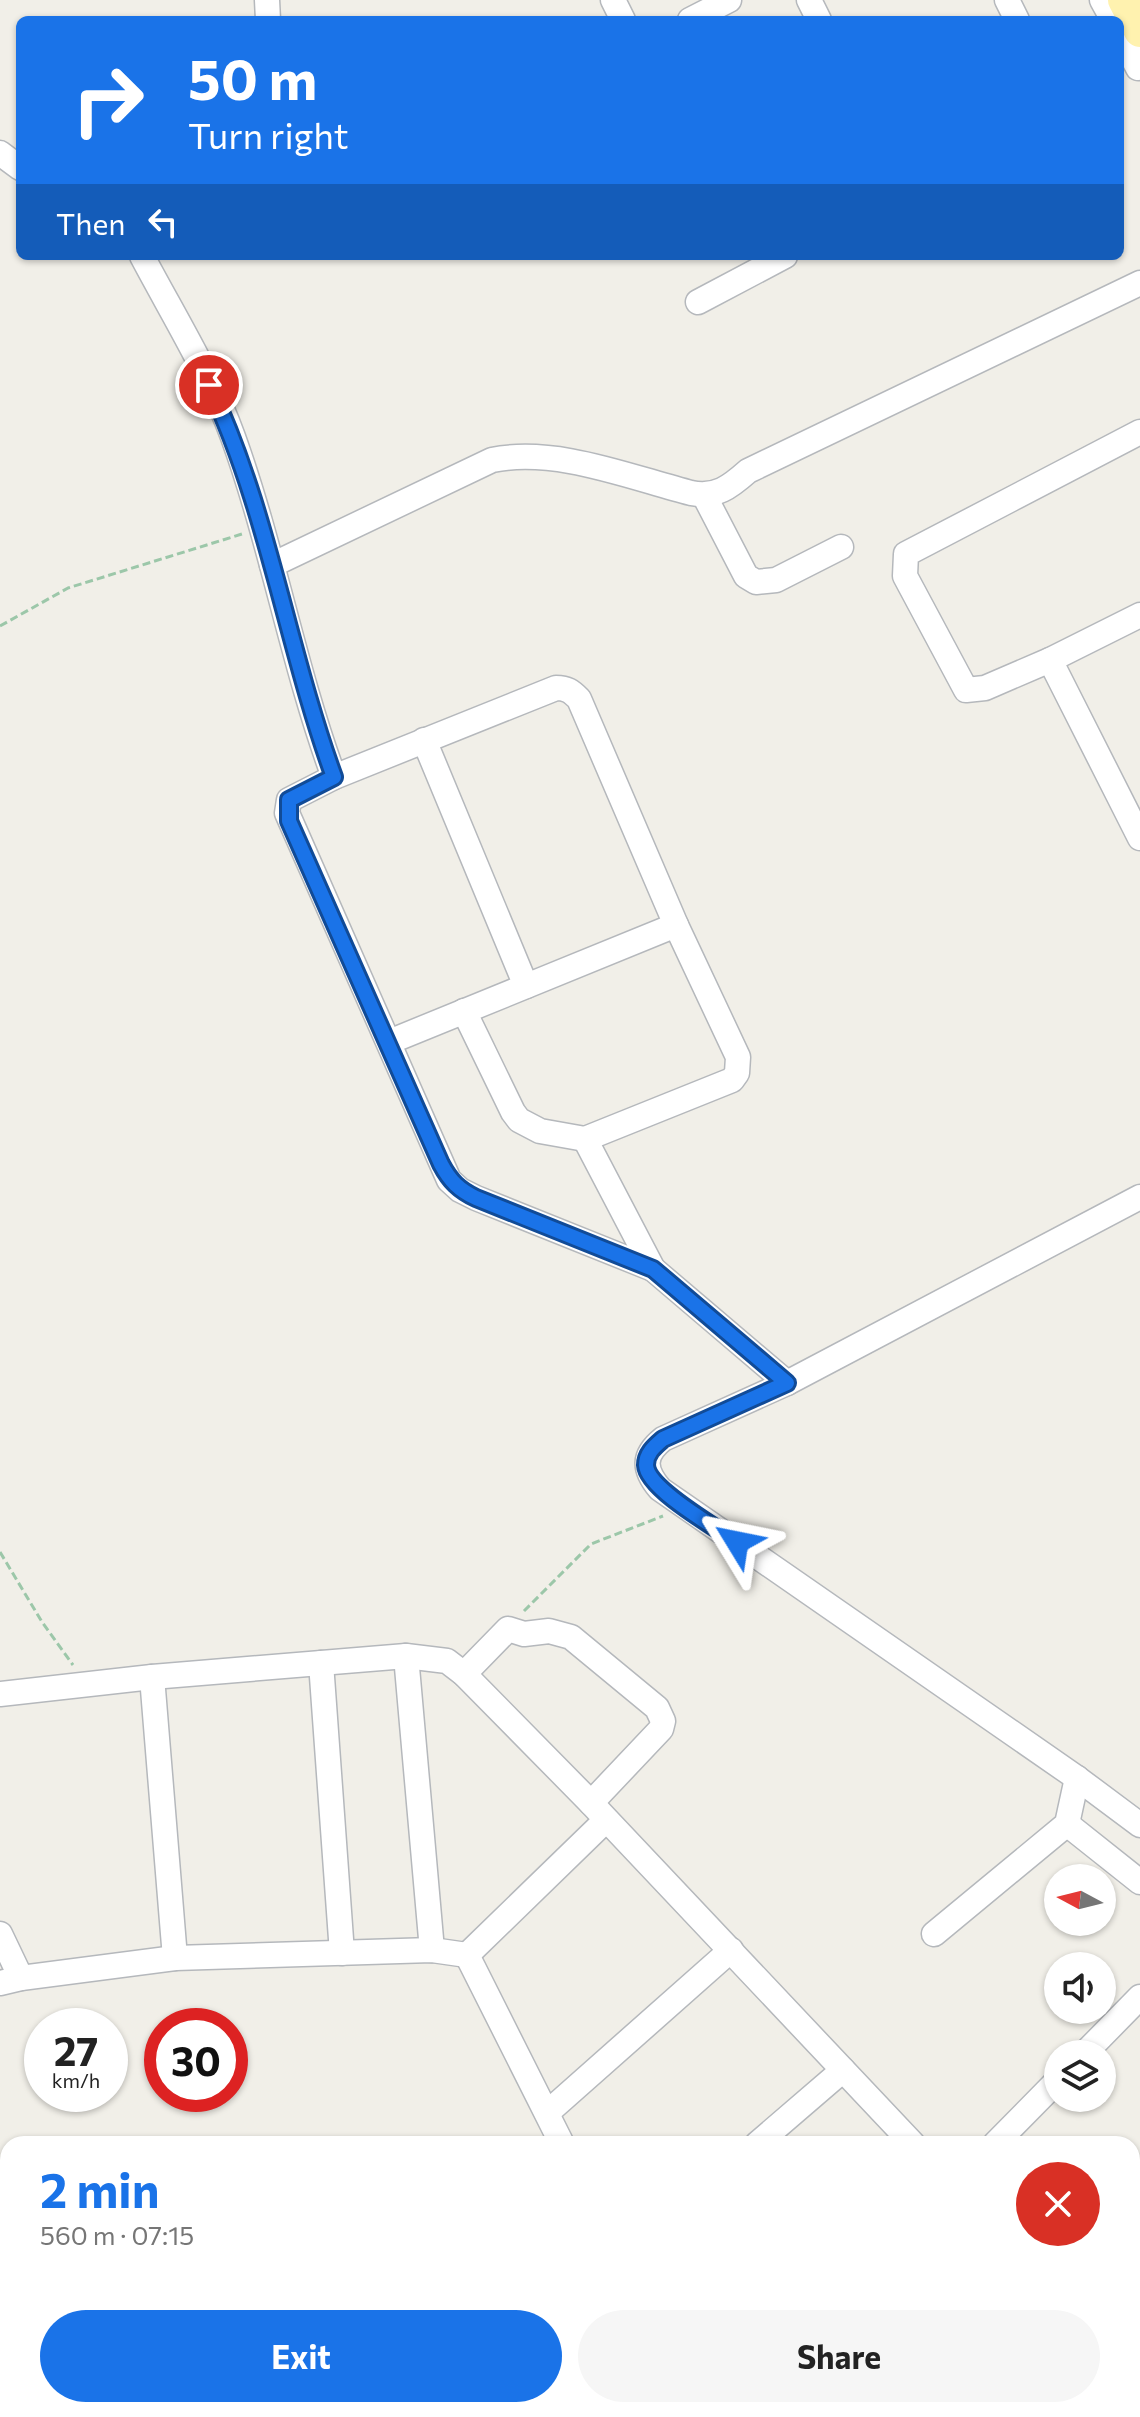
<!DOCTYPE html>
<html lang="en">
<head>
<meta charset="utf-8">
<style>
  :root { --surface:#fff; --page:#f6f6f6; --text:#222; --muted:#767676; --accent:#1a73e8 }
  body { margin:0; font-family:Commissioner,sans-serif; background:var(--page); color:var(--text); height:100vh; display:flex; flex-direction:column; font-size:30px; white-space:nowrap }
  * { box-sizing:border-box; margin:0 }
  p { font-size:26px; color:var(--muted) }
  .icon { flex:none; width:44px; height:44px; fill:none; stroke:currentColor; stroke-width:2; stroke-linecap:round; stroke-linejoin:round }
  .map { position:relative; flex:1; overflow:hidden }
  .details { position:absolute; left:0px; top:2136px; width:1140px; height:282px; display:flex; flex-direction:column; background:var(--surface); border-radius:24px 24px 0 0; box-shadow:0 2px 6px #0004 }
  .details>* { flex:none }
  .top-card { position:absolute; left:16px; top:16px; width:1108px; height:244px; border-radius:12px; box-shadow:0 2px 6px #0004; background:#1a73e8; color:#fff; overflow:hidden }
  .needle { width:52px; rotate:277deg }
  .tools { position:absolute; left:1044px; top:1864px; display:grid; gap:16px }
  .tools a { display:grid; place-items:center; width:72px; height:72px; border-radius:50%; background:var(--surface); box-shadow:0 2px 6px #0004; font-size:40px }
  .speed { position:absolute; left:24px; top:2008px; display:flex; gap:16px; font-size:40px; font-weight:700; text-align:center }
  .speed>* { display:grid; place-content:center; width:104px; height:104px; border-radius:50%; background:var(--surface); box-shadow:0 2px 6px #0004; line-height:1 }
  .speed small { font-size:20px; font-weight:400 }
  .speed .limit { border:12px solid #d22; background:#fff; color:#111 }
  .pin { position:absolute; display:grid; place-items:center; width:68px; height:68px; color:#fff; margin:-34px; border:4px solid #fff; border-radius:50%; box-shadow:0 2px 8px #0007 }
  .me { position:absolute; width:88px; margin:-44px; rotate:305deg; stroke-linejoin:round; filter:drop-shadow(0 0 6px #0008) }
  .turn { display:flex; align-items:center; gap:28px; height:168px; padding:0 40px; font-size:36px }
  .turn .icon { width:104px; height:104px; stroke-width:2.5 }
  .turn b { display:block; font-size:56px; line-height:68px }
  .then { display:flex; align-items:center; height:76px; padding:0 40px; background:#0003; gap:16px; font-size:30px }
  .round { display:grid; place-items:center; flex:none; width:84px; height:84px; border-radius:42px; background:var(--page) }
  .headline { display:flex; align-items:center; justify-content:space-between; height:136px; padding:0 40px }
  h1 { font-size:48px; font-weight:700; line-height:60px; color:var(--accent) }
  .primary-button { display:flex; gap:16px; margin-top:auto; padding:16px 40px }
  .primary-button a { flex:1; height:92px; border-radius:48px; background:var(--accent); color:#fff; font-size:32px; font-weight:700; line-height:92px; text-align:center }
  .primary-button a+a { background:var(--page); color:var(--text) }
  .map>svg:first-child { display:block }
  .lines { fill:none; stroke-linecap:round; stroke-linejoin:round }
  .minor-casing { stroke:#b5b8bc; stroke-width:27 }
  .major-casing { stroke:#f2c960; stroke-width:35 }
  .path { stroke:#9cc7a9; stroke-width:3; stroke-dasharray:8 4; stroke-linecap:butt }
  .minor { stroke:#fff; stroke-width:24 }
  .major { stroke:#fff2af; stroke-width:32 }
  .route-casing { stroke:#114b97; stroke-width:20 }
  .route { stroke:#1a73e8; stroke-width:14 }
</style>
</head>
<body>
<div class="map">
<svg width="1140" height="2417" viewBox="0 0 1140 2417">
  <rect width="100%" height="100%" fill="#f1efe8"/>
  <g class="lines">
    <g class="minor-casing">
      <g id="minor">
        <polyline points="267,0 268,20"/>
        <polyline points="613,0 623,20"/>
        <polyline points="809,0 819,20"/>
        <polyline points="1007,0 1017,20"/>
        <polyline points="1102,0 1113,20"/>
        <polyline points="690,20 729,0"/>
        <polyline points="1120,33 1138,68"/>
        <polyline points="0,153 20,168"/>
        <path d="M 142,256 C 172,313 211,376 233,437 C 273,548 293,666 334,777"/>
        <polyline points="698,302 785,256"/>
        <polyline points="704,495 746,576 756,582 776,580 841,547"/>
        <path d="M 272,565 L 492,460 C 556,447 629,477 691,493 C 716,498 730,487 748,471 L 1140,283"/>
        <polyline points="1140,615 1050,660 1140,838"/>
        <polyline points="1050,660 985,688 966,690 905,576 906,554 1140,432"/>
        <polyline points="424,740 526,986"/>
        <path d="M 464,1011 L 513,1112 L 519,1120 L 540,1131 L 585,1139 L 732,1080 L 737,1073 L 738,1057 L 676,925 L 579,699 C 571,691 567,688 556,688 L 334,777 L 289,800 L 287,813 L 449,1180 L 460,1190 L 476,1198 L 653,1269"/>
        <polyline points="389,1042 676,925"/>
        <polyline points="585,1139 653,1269 787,1383"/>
        <path d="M 1140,1197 L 787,1383 L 663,1439 C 643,1455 643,1469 660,1489 L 1077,1778 L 1140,1825"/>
        <polyline points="406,1656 432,1950"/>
        <polyline points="321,1663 342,1953"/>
        <polyline points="464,1674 508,1629 524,1634 549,1631 571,1637 657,1708 663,1721 661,1729 591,1803"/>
        <polyline points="152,1677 175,1958"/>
        <polyline points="0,1694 152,1677 406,1656 447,1661 464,1674 591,1803 913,2144"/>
        <polyline points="1067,1824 1140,1882"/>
        <polyline points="0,1934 21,1978"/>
        <polyline points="934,1934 1067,1824 1077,1778"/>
        <polyline points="467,1955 562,2144"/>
        <polyline points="467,1955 606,1820"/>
        <polyline points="0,1983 21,1978 175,1958 432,1950 467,1955"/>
        <polyline points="1084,2054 1140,1997"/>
        <polyline points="547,2113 731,1950"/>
        <polyline points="757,2144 843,2070"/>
        <polyline points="995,2144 1058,2080"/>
        <polyline points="0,2366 8,2384"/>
        <polyline points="18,2410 21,2417"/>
        <polyline points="709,2410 713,2417"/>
        <polyline points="895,2410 899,2417"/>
        <polyline points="633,2417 634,2410"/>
        <polyline points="677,2417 687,2410"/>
      </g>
    </g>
    <g class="major-casing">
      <polyline id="major" points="1124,0 1140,31"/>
    </g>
    <g class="path">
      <polyline points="0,626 68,588 242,534"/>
      <polyline points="0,1552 42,1622 73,1665"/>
      <polyline points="524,1611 591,1544 663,1516"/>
    </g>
    <use href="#minor" class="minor"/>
    <use href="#major" class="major"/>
  </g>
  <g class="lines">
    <g class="route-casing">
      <path id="route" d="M 209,385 C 268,509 287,648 334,777 L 289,800 L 289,821 L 441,1164 C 450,1181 459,1190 476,1198 L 653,1269 L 787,1383 L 663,1439 C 655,1446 646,1453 646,1465 C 647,1489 717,1528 737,1542"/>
    </g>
    <use href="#route" class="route"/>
  </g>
</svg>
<div class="tools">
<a><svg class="needle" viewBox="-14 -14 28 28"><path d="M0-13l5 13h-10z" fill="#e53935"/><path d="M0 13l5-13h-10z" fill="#767676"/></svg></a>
<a><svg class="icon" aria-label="sound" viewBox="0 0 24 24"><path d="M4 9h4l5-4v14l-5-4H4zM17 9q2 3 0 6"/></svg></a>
<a><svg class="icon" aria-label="layers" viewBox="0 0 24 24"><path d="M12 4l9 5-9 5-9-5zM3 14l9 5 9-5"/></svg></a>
</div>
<div class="speed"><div>27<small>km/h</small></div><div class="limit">30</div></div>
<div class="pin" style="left:209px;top:385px;background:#d93025"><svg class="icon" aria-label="arrive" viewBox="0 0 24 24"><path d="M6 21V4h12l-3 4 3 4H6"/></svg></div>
<svg class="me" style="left:737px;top:1542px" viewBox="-20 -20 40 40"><path d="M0-17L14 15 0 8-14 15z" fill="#1a73e8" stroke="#fff" stroke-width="4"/></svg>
<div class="top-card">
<div class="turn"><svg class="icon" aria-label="right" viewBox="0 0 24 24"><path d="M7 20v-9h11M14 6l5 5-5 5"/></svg><div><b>50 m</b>Turn right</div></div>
<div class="then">Then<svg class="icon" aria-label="left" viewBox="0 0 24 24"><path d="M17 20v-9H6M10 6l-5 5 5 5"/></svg></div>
</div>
<section class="details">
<div class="headline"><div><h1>2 min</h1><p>560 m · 07:15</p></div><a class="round" style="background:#d93025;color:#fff"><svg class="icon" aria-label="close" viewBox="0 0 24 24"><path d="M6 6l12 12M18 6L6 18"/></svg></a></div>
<div class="primary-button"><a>Exit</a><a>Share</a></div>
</section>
</div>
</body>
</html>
